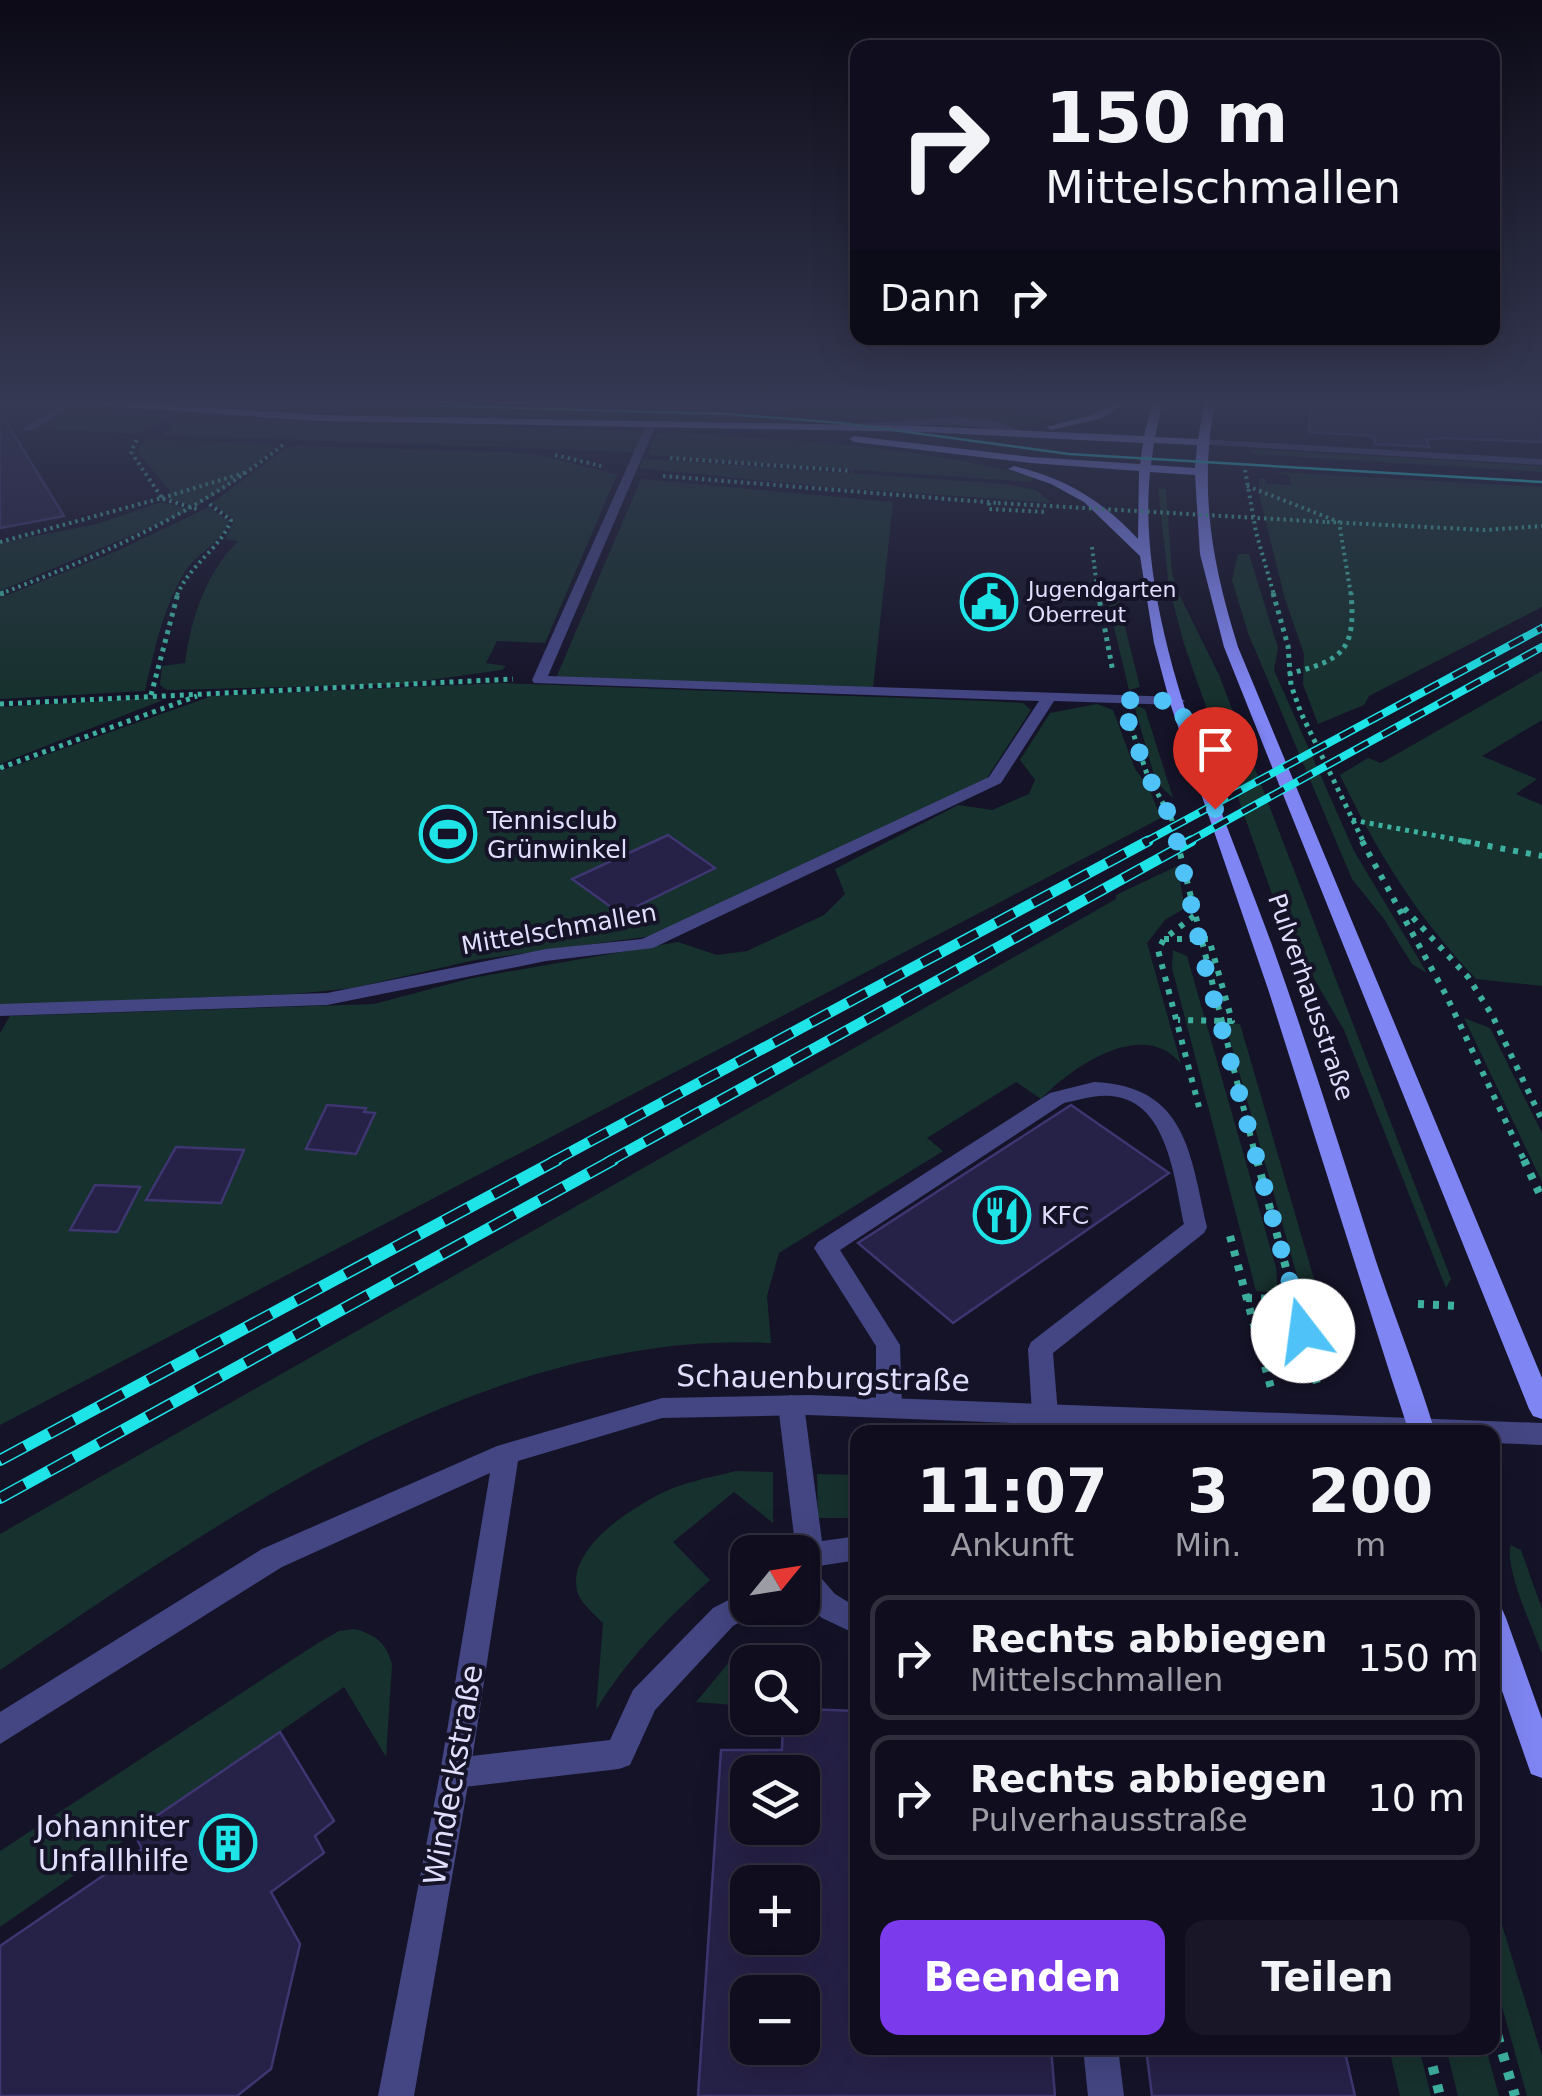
<!DOCTYPE html>
<html lang="de">
<head>
<meta charset="utf-8">
<style>
  :root { --surface:#100e1e; --page:#191727; --text:#f1f3f6; --muted:#9c9ca4; --line:#302e3c; --accent:#7c3aed }
  body { margin:0; font-family:"DejaVu Sans",sans-serif; background:var(--page); color:var(--text); height:100vh; display:flex; flex-direction:column; font-size:38px; white-space:nowrap }
  * { box-sizing:border-box; margin:0 }
  p { font-size:32px; color:var(--muted) }
  .icon { flex:none; width:55px; height:55px; fill:none; stroke:currentColor; stroke-width:2; stroke-linecap:round; stroke-linejoin:round }
  .map { position:relative; flex:1; overflow:hidden }
  .details { position:absolute; left:850px; top:1425px; width:650px; height:630px; display:flex; flex-direction:column; background:var(--surface); border-radius:20px; box-shadow:0 10px 40px #0002,0 0 0 2px var(--line) }
  .details>* { flex:none }
  .top-card { position:absolute; left:850px; top:40px; width:650px; height:305px; border-radius:20px; box-shadow:0 10px 40px #0002,0 0 0 2px var(--line); background:#100e1e; color:var(--text); overflow:hidden }
  .needle { width:65px; rotate:60deg }
  .buttons { position:absolute; left:730px; top:1535px; display:grid; gap:20px }
  .buttons a { display:grid; place-items:center; width:90px; height:90px; border-radius:20px; background:var(--surface); box-shadow:0 10px 40px #0002,0 0 0 2px var(--line); font-size:50px }
  .pin { position:absolute; display:grid; place-items:center; width:85px; height:85px; color:#fff; margin:-102px -42px; border-radius:50% 50% 50% 0; rotate:-45deg; box-shadow:0 0 10px #0007 }
  .pin .icon { rotate:45deg }
  .me { position:absolute; width:110px; margin:-55px; rotate:345deg; stroke-linejoin:round; filter:drop-shadow(0 0 8px #0008) }
  .turn { display:flex; align-items:center; gap:35px; height:210px; padding:0 30px; font-size:45px }
  .turn .icon { width:130px; height:130px; stroke-width:2.5 }
  .turn b { display:block; font-size:70px; line-height:85px }
  .then { display:flex; align-items:center; height:95px; padding:0 30px; background:#0003; gap:20px; font-size:38px }
  .eta { display:flex; justify-content:space-evenly; align-items:center; height:170px; text-align:center }
  .eta b { font-size:60px; font-weight:600; line-height:70px }
  .button { display:flex; gap:20px; margin-top:auto; padding:20px 30px }
  .button a { flex:1; height:115px; border-radius:20px; background:var(--accent); color:#fff; font-size:40px; font-weight:600; line-height:115px; text-align:center }
  .button a+a { background:var(--page); color:var(--text) }
  ul { padding:0; list-style:none }
  li { display:flex; align-items:center; gap:30px; height:125px; margin:0 20px 15px; padding:0 10px; border:5px solid var(--line); border-radius:20px }
  li div { flex:1 }
  li b { display:block; font-size:38px }
  li em { font-style:normal }
  .map>svg:first-child { display:block }
  .green { fill:#17312e }
  .building { fill:#262147; stroke:#3d3671; stroke-width:2.5; fill-rule:evenodd }
  .lines { fill:none; stroke-linecap:round; stroke-linejoin:round }
  .path-far4 { stroke:#3eb0a0; stroke-width:4; stroke-dasharray:2.5 4; stroke-linecap:butt }
  .path-far3 { stroke:#3eb0a0; stroke-width:5; stroke-dasharray:4 5; stroke-linecap:butt }
  .path-far2 { stroke:#3eb0a0; stroke-width:6; stroke-dasharray:5 8; stroke-linecap:butt }
  .path-far1 { stroke:#3eb0a0; stroke-width:8; stroke-dasharray:6 9; stroke-linecap:butt }
  .path { stroke:#3eb0a0; stroke-width:10; stroke-dasharray:8 11; stroke-linecap:butt }
  .lane { fill:#434682; fill-rule:evenodd }
  .street { fill:#434682; fill-rule:evenodd }
  .secondary { fill:#7f85f2; fill-rule:evenodd }
  .tram { stroke:#1ee3e7; stroke-width:2.5 }
  .rail-far2-casing { stroke:#1ee3e7; stroke-width:8 }
  .rail-far1-casing { stroke:#1ee3e7; stroke-width:11 }
  .rail-casing { stroke:#1ee3e7; stroke-width:12 }
  .rail-far2 { stroke:#151328; stroke-width:5; stroke-dasharray:16; stroke-linecap:butt }
  .rail-far1 { stroke:#151328; stroke-width:8; stroke-dasharray:21; stroke-linecap:butt }
  .rail { stroke:#151328; stroke-width:9; stroke-dasharray:28; stroke-linecap:butt }
  .path-bridge { stroke:#3eb0a0; stroke-width:4; stroke-dasharray:2.5 4; stroke-linecap:butt }
  .route { stroke:#4fc3f7; stroke-width:18; stroke-dasharray:0 32.4 }
  .labels { text-anchor:middle; dominant-baseline:central; stroke-width:8; stroke-linejoin:round; paint-order:stroke }
  .far-poi-label { font-size:22px; fill:#dfdefc; stroke:#151328; text-anchor:start }
  .poi-label { font-size:25px; fill:#dfdefc; stroke:#151328; text-anchor:start }
  .street-label { font-size:25px; fill:#dfdefc; stroke:#151328 }
  .near-street-label { font-size:30px; fill:#dfdefc; stroke:#151328 }
  .near-poi-label { font-size:30px; fill:#dfdefc; stroke:#151328; text-anchor:end }
</style>
</head>
<body>
<div class="map">
<svg width="1542" height="2096" viewBox="0 0 1542 2096">
  <rect width="100%" height="100%" fill="#151328"/>
  <g class="green">
    <polygon points="94,400 663,413 807,423 343,413"/>
    <polygon points="468,400 716,400 940,410 942,416 888,421 708,406"/>
    <polygon points="66,410 166,416 139,434 38,428"/>
    <polygon points="950,411 1067,414 1078,416 1021,426 953,417"/>
    <polygon points="185,417 638,431 642,434 636,452 161,435"/>
    <path d="M 665,432 C 787,440 915,445 1033,477 L 1032,482 L 648,455 L 655,435 Z"/>
    <polygon points="146,439 267,444 274,448 241,478 195,507 168,499 170,491 137,451"/>
    <path d="M 296,446 L 509,452 L 545,456 L 617,475 L 545,643 L 497,641 L 486,663 L 506,666 L 502,670 L 402,684 L 167,690 L 160,685 L 162,666 L 185,663 C 191,618 206,573 238,541 L 225,539 L 234,520 L 212,503 L 286,448 Z"/>
    <polygon points="1252,449 1542,466 1542,472 1254,454"/>
    <polygon points="644,459 1006,484 1036,490 1052,503 827,487 639,468"/>
    <polygon points="1275,472 1542,487 1542,607 1369,696 1364,705 1318,724 1303,684 1304,654 1285,599 1259,494 1259,479 1265,478 1267,484 1292,485 1289,476"/>
    <polygon points="641,479 893,502 873,688 556,678"/>
    <polygon points="1158,488 1166,489 1172,574 1179,594 1219,675 1451,1279 1446,1288 1344,1030 1296,948 1273,897 1184,644 1169,587"/>
    <polygon points="161,502 191,510 0,591 0,543 97,524"/>
    <path d="M 209,507 L 229,521 C 223,542 196,553 184,573 C 163,609 154,651 145,691 L 0,699 L 0,598 L 117,551 Z"/>
    <polygon points="1238,554 1249,554 1278,648 1274,670 1354,851 1427,973 1412,964 1384,919 1352,879 1248,633 1232,580"/>
    <polygon points="1110,587 1116,590 1140,687 1129,690 1105,589"/>
    <path d="M 1542,671 L 1542,720 L 1482,756 L 1537,779 L 1516,794 L 1542,805 L 1542,986 L 1476,979 C 1418,918 1376,851 1340,775 L 1368,758 L 1381,763 Z"/>
    <polygon points="501,683 987,701 1023,703 1031,710 987,778 684,925 645,937 475,960 353,988 294,994 0,1005 0,771 212,696"/>
    <polygon points="149,698 163,700 0,764 0,707"/>
    <polygon points="1097,704 1113,710 1135,769 1148,786 1161,818 0,1425 0,1033 10,1016 374,1004 472,978 678,942 717,955 747,951 824,915 845,894 835,869 958,805 992,810 1029,794 1035,780 1020,760 1050,713"/>
    <polygon points="1134,705 1145,709 1173,798 1156,782"/>
    <path d="M 1177,866 L 1185,908 L 1165,920 L 1147,943 L 1181,1064 C 1144,1017 1071,1067 1041,1099 L 1016,1082 L 927,1138 L 943,1151 L 779,1253 L 767,1296 L 771,1343 C 485,1330 226,1517 0,1670 L 0,1534 L 1116,899 L 1116,895 Z"/>
    <polygon points="1173,950 1187,956 1276,1268 1278,1293 1256,1291 1172,968"/>
    <polygon points="1464,1018 1490,1028 1542,1133 1542,1182"/>
    <polygon points="1225,1023 1240,1024 1316,1286 1300,1286"/>
    <path d="M 736,1471 L 773,1472 L 773,1523 L 734,1492 L 673,1542 L 710,1580 C 666,1620 627,1659 596,1710 L 603,1623 C 595,1615 582,1604 578,1594 C 565,1552 623,1514 654,1497 C 678,1483 709,1478 736,1471 Z"/>
    <polygon points="817,1474 857,1475 857,1518 818,1518"/>
    <path d="M 1511,1545 L 1521,1550 L 1542,1609 L 1542,1654 C 1534,1632 1503,1564 1511,1545 Z"/>
    <path d="M 354,1629 C 375,1634 387,1643 392,1665 L 386,1757 L 344,1687 L 0,1927 L 0,1851 L 318,1643 L 339,1631 Z"/>
    <polygon points="745,1652 741,1691 747,1692 747,1706 696,1702 737,1653"/>
    <polygon points="1492,1892 1542,2056 1542,2096 1527,2096 1493,1974"/>
    <polygon points="1389,2048 1419,2048 1431,2096 1400,2096"/>
    <polygon points="1446,2048 1486,2048 1499,2096 1458,2096"/>
  </g>
  <g class="building">
    <polygon points="1310,400 1542,405 1542,442 1440,438 1426,440 1429,447 1376,444 1373,436 1309,432"/>
    <polygon points="0,412 64,516 0,528"/>
    <polygon points="668,835 715,868 621,914 572,879"/>
    <polygon points="327,1105 366,1108 364,1112 375,1113 356,1154 306,1149"/>
    <polygon points="1071,1105 1169,1173 953,1323 858,1243"/>
    <polygon points="176,1147 244,1150 221,1203 146,1200"/>
    <polygon points="95,1185 140,1187 117,1232 70,1230"/>
    <path d="M 802,1709 L 858,1711 L 858,2048 L 1051,2048 L 1055,2096 L 698,2096 L 721,1750 L 782,1750 L 783,1718 L 802,1718 ZM 748,1772 L 802,1772 L 802,1828 L 748,1828 ZM 748,1882 L 802,1882 L 802,1938 L 748,1938 ZM 748,1992 L 802,1992 L 802,2048 L 748,2048 Z"/>
    <polygon points="280,1732 334,1821 315,1836 324,1853 271,1892 300,1944 271,2069 237,2096 0,2096 0,1946 142,1849 133,1832"/>
    <polygon points="1146,2048 1344,2048 1355,2096 1152,2096"/>
  </g>
  <g class="lines">
    <g class="path-far4">
      <polyline points="555,455 601,466"/>
      <polyline points="670,458 852,471"/>
      <polyline points="1245,470 1256,532 1274,595"/>
      <polyline points="663,476 998,503"/>
      <polyline points="1247,486 1339,522 1351,595"/>
      <polyline points="162,498 247,472"/>
      <polyline points="163,499 197,509"/>
      <polyline points="989,503 989,509 1047,512"/>
      <polyline points="1327,522 1485,530 1542,526"/>
      <polyline points="0,542 162,498 131,452 138,437"/>
      <polyline points="1092,547 1098,595"/>
      <path d="M 0,594 C 102,555 198,513 284,444"/>
      <path d="M 177,595 C 191,563 221,548 231,520 L 208,503"/>
    </g>
    <g class="path-far3">
      <polyline points="1098,593 1113,672"/>
      <polyline points="1273,593 1288,646 1291,685 1301,713 1364,843"/>
      <polyline points="0,594 4,593"/>
      <path d="M 1288,674 C 1343,660 1356,651 1351,593"/>
      <polyline points="151,695 178,593"/>
      <polyline points="0,704 513,679"/>
      <polyline points="1131,727 1147,774 1172,820 1177,843"/>
      <polyline points="0,768 197,696"/>
      <polyline points="1352,820 1475,843"/>
    </g>
    <g class="path-far2">
      <polyline points="1177,841 1257,1162"/>
      <polyline points="1362,841 1446,995 1525,1162"/>
      <polyline points="1462,841 1542,856"/>
      <polyline points="1404,908 1468,977 1492,1015 1542,1120"/>
      <polyline points="1194,916 1164,939 1158,950 1199,1107"/>
      <polyline points="1164,939 1209,939 1232,1021 1178,1020"/>
    </g>
    <g class="path-far1">
      <polyline points="1257,1160 1319,1391"/>
      <polyline points="1524,1160 1542,1199"/>
      <polyline points="1230,1236 1271,1388"/>
      <polyline points="1246,1298 1340,1301"/>
      <polyline points="1418,1304 1460,1306"/>
    </g>
    <g class="path">
      <polyline points="1492,2017 1515,2096"/>
      <polyline points="1428,2048 1440,2096"/>
    </g>
    <g class="lane">
      <polygon points="68,401 72,406 31,431 22,429"/>
      <path d="M 958,417 L 999,422 L 1024,432 L 1019,435 C 963,419 910,426 853,430 L 848,427 L 853,424 Z"/>
      <polygon points="651,422 656,425 548,676 1178,697 1185,701 1178,705 1054,701 1001,783 653,948 546,961 327,1005 0,1016 0,1004 327,993 546,949 642,939 989,777 1039,701 534,683 532,680 646,425"/>
      <path d="M 1094,1082 C 1186,1086 1190,1152 1207,1227 L 1204,1233 L 1053,1353 L 1058,1414 L 1054,1421 L 1045,1424 L 1036,1421 L 1032,1414 L 1028,1349 L 1031,1342 L 1184,1224 C 1175,1184 1169,1107 1118,1097 C 1100,1093 1082,1099 1064,1103 L 840,1250 L 900,1345 L 902,1408 L 898,1415 L 889,1418 L 880,1415 L 876,1408 L 876,1346 L 814,1248 L 818,1242 L 1050,1093 Z"/>
      <polygon points="791,1395 800,1398 804,1405 822,1541 858,1536 858,1560 819,1566 816,1572 835,1594 858,1608 858,1635 822,1618 802,1600 802,1552 796,1552 778,1405 782,1398"/>
      <polygon points="748,1590 748,1608 760,1608 758,1612 733,1626 655,1710 630,1765 619,1769 455,1788 444,1784 440,1773 444,1762 455,1758 610,1740 633,1690 713,1608"/>
      <polygon points="1083,2048 1118,2048 1124,2096 1088,2096"/>
    </g>
    <g class="street">
      <polygon points="1200,439 1542,459 1542,465 1196,444 1195,442"/>
      <polygon points="809,1395 1542,1423 1542,1445 1492,1443 1492,1432 1237,1432 809,1415 662,1418 518,1461 470,1773 414,2096 378,2096 440,1773 490,1473 282,1567 0,1744 0,1712 262,1549 497,1446 662,1398"/>
    </g>
    <g class="secondary">
      <path d="M 23,400 L 83,400 L 319,415 L 921,426 L 1144,436 L 1153,400 L 1163,400 L 1155,437 L 1198,439 L 1205,400 L 1215,400 C 1199,491 1211,560 1238,647 L 1542,1378 L 1542,1419 L 1533,1416 L 1529,1409 L 1224,647 L 1200,554 L 1195,475 L 1150,472 C 1135,624 1221,804 1272,945 C 1309,1049 1342,1155 1376,1261 C 1395,1318 1418,1375 1435,1432 L 1409,1432 L 1391,1377 L 1269,992 L 1170,703 L 1154,643 L 1140,556 L 1084,502 L 1051,484 L 1008,469 L 1014,466 C 1065,478 1102,500 1138,539 L 1139,471 L 1031,463 L 854,442 L 849,439 L 854,436 L 1031,457 L 1140,464 L 1143,443 L 921,432 L 319,421 ZM 1154,443 L 1197,445 L 1195,468 L 1151,465 Z"/>
      <polygon points="1121,400 1135,400 1099,419 1051,430 1046,427 1092,415"/>
      <polygon points="1492,1605 1502,1609 1506,1618 1542,1719 1542,1778 1531,1774 1492,1662"/>
    </g>
    <polyline class="tram" points="239,400 727,414 841,423 1069,454 1542,482"/>
    <g class="rail-far2-casing">
      <g id="rail-far2">
        <polyline points="1143,843 1542,628"/>
        <polyline points="1186,843 1542,647"/>
      </g>
    </g>
    <g class="rail-far1-casing">
      <g id="rail-far1">
        <polyline points="552,1162 1148,841"/>
        <polyline points="608,1162 1191,841"/>
      </g>
    </g>
    <g class="rail-casing">
      <g id="rail">
        <polyline points="0,1460 557,1160"/>
        <polyline points="0,1498 613,1160"/>
      </g>
    </g>
    <use href="#rail-far2" class="rail-far2"/>
    <use href="#rail-far1" class="rail-far1"/>
    <use href="#rail" class="rail"/>
    <polyline class="path-bridge" points="998,503 1327,522"/>
  </g>
  <linearGradient id="sky" x2="0" y2="1"><stop stop-color="#0c0a16"/><stop offset="0.58" stop-color="#353953"/><stop offset="1" stop-color="#353953" stop-opacity="0"/></linearGradient>
  <rect width="1542" height="694" fill="url(#sky)"/>
  <g class="lines">
    <polyline class="route" points="1215,809 1178,701 1121,700 1147,774 1172,820 1205,966 1303,1331"/>
  </g>
  <defs>
    <g id="civic-ring" transform="scale(2.875)"><circle r="9.5" fill="#151328" stroke="#1ee3e7" stroke-width="1.5"/><path d="M-.6-6.5H3V-4.5H.6V-3L4-1V1h2V6H-6V1h2V-1L-.6-3ZM-1.2 2.5V6h2.4V2.5Z" fill="#1ee3e7"/></g>
    <g id="stadium-ring" transform="scale(2.875)"><circle r="9.5" fill="#151328" stroke="#1ee3e7" stroke-width="1.5"/><path d="M0-5a6.5 5 0 1 0 0 10a6.5 5 0 1 0 0-10ZM-3.5-1.8h7v3.6h-7Z" fill="#1ee3e7"/></g>
    <g id="restaurant-ring" transform="scale(2.875)"><circle r="9.5" fill="#151328" stroke="#1ee3e7" stroke-width="1.5"/><path d="M-5-6h1v4h1v-4h1v4h1v-4h1v5L-1.5 .5V6h-2V.5L-5-1ZM5-6V6H3V1.5H1.5Q1.5-4 5-6Z" fill="#1ee3e7"/></g>
    <g id="building-ring" transform="scale(2.875)"><circle r="9.5" fill="#151328" stroke="#1ee3e7" stroke-width="1.5"/><path d="M-4-6H4V6H1V3H-1V6H-4ZM-2.5-4.3h1.7v1.8h-1.7ZM.8-4.3h1.7v1.8H.8ZM-2.5-1h1.7V.8h-1.7ZM.8-1h1.7V.8H.8Z" fill="#1ee3e7"/></g>
  </defs>
  <g fill-rule="evenodd">
    <use href="#civic-ring" x="989" y="602"/>
    <use href="#stadium-ring" x="448" y="834"/>
    <use href="#restaurant-ring" x="1002" y="1215"/>
    <use href="#building-ring" x="228" y="1843"/>
  </g>
  <g class="labels">
    <g class="far-poi-label">
      <text x="1028" y="589">Jugendgarten<tspan x="1028" dy="25">Oberreut</tspan></text>
    </g>
    <g class="poi-label">
      <text x="487" y="820">Tennisclub<tspan x="487" dy="29">Grünwinkel</tspan></text>
      <text x="1041" y="1215">KFC</text>
    </g>
    <g class="street-label">
      <text transform="translate(559 929) rotate(-10)">Mittelschmallen</text>
      <text transform="translate(1311 997) rotate(71)">Pulverhausstraße</text>
    </g>
    <g class="near-street-label">
      <text transform="translate(823 1378) rotate(1)">Schauenburgstraße</text>
      <text transform="translate(453 1775) rotate(-80)">Windeckstraße</text>
    </g>
    <g class="near-poi-label">
      <text x="189" y="1826">Johanniter<tspan x="189" dy="34">Unfallhilfe</tspan></text>
    </g>
  </g>
</svg>
<div class="buttons">
<a><svg class="needle" viewBox="-14 -14 28 28"><path d="M0-13l5 13h-10z" fill="#e53935"/><path d="M0 13l5-13h-10z" fill="#9c9ca4"/></svg></a>
<a><svg class="icon" aria-label="search" viewBox="0 0 24 24"><circle cx="10" cy="10" r="6"/><path d="M15 15l6 6"/></svg></a>
<a><svg class="icon" aria-label="layers" viewBox="0 0 24 24"><path d="M12 4l9 5-9 5-9-5zM3 14l9 5 9-5"/></svg></a>
<a>+</a>
<a>−</a>
</div>
<div class="pin" style="left:1215px;top:809px;background:#d93025"><svg class="icon" aria-label="arrive" viewBox="0 0 24 24"><path d="M6 21V4h12l-3 4 3 4H6"/></svg></div>
<svg class="me" style="left:1303px;top:1331px" viewBox="-20 -20 40 40"><circle r="19" fill="#fff"/><path d="M0-13L10 11 0 6-10 11z" fill="#4fc3f7"/></svg>
<div class="top-card">
<div class="turn"><svg class="icon" aria-label="right" viewBox="0 0 24 24"><path d="M7 20v-9h11M14 6l5 5-5 5"/></svg><div><b>150 m</b>Mittelschmallen</div></div>
<div class="then">Dann<svg class="icon" aria-label="right" viewBox="0 0 24 24"><path d="M7 20v-9h11M14 6l5 5-5 5"/></svg></div>
</div>
<section class="details">
<div class="eta">
<div><b>11:07</b><p>Ankunft</p></div>
<div><b>3</b><p>Min.</p></div>
<div><b>200</b><p>m</p></div>
</div>
<ul>
<li><svg class="icon" aria-label="right" viewBox="0 0 24 24"><path d="M7 20v-9h11M14 6l5 5-5 5"/></svg><div><b>Rechts abbiegen</b><p>Mittelschmallen</p></div><em>150 m</em></li>
<li><svg class="icon" aria-label="right" viewBox="0 0 24 24"><path d="M7 20v-9h11M14 6l5 5-5 5"/></svg><div><b>Rechts abbiegen</b><p>Pulverhausstraße</p></div><em>10 m</em></li>
</ul>
<div class="button"><a>Beenden</a><a>Teilen</a></div>
</section>
</div>
</body>
</html>
